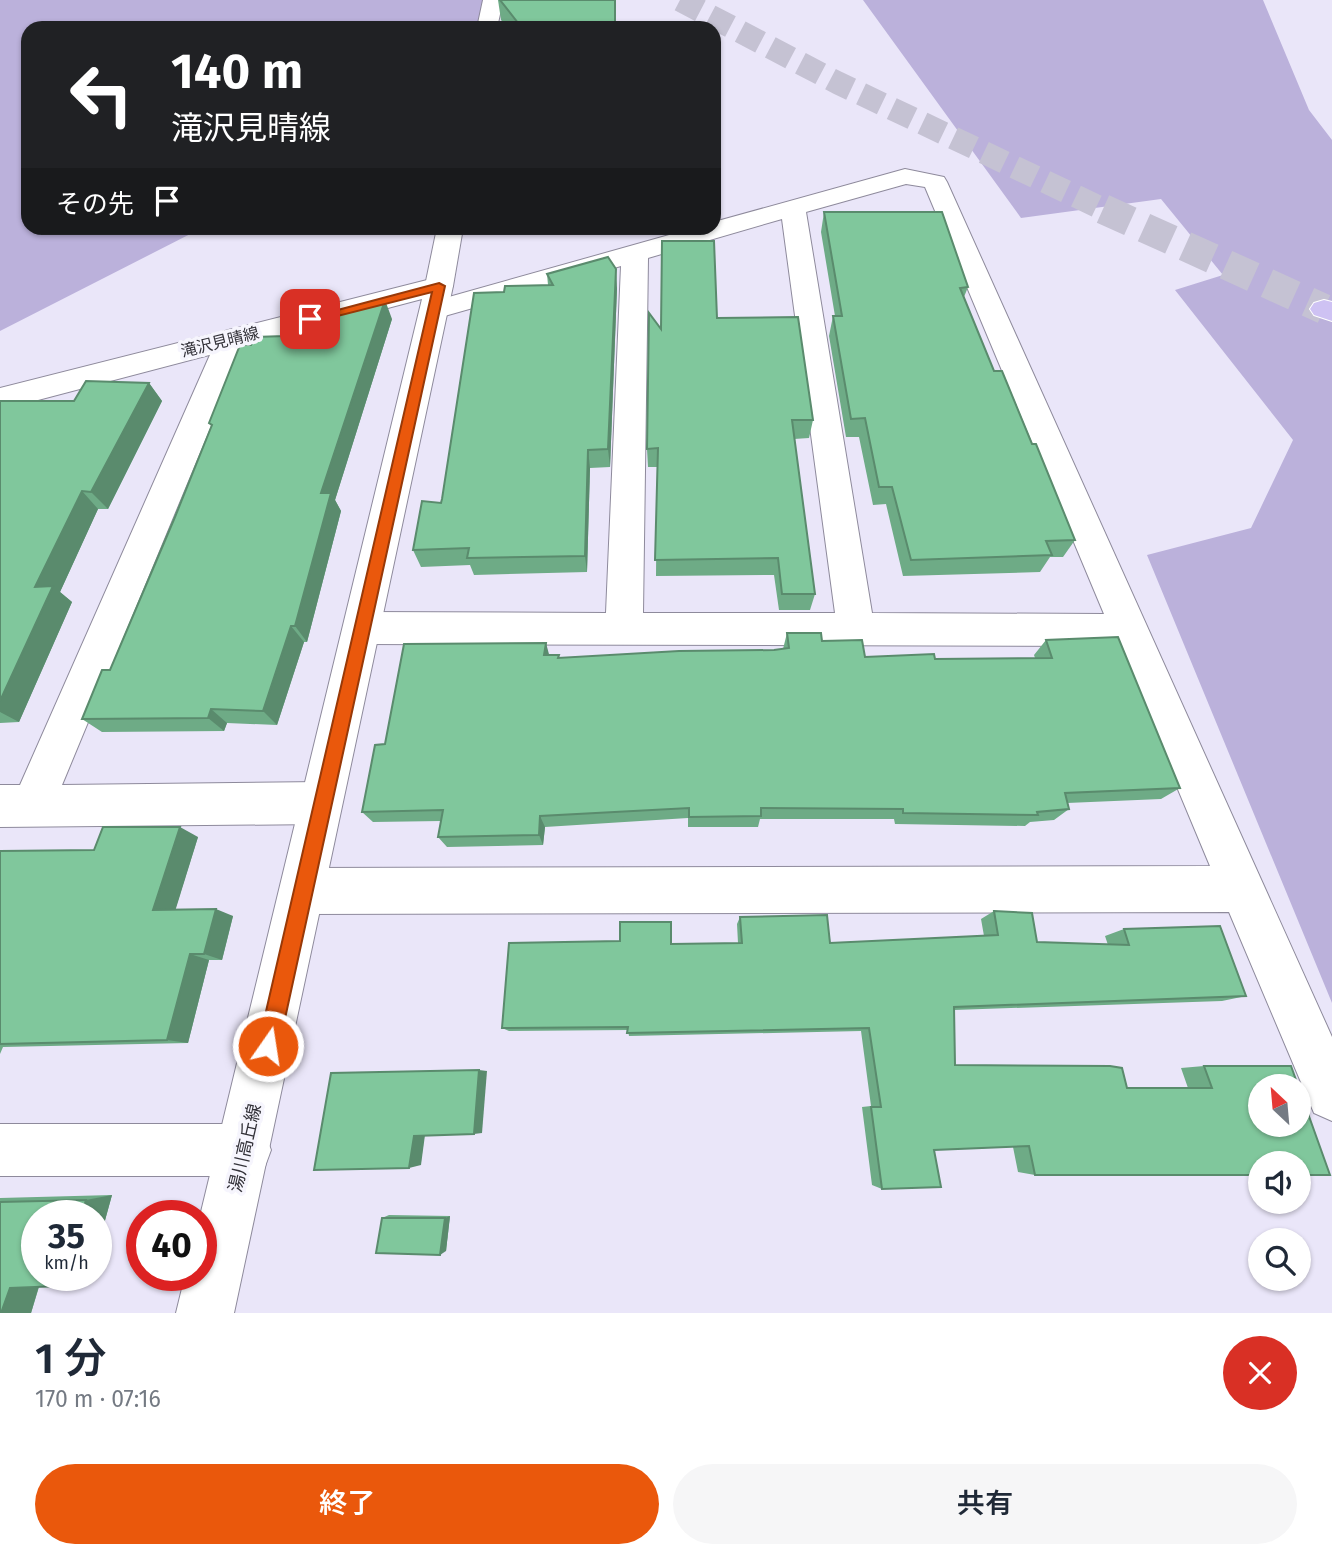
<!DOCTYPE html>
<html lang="ja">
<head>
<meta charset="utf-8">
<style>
  :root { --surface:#fff; --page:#f6f6f7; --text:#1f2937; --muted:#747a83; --accent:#ea580c }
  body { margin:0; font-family:"Fira Sans","Noto Sans JP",sans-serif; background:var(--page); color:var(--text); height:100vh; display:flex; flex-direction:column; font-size:26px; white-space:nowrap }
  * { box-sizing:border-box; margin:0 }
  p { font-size:23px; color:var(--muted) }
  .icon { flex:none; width:38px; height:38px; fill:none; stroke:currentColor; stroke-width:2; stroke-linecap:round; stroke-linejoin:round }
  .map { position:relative; height:1313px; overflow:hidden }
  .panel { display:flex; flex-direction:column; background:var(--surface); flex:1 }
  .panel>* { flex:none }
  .banner { position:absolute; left:21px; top:21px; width:700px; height:214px; border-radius:21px; box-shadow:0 2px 5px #0004; background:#202124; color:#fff; overflow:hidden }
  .needle { width:46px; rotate:334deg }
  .buttons { position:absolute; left:1248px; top:1074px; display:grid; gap:14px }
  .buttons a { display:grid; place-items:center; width:63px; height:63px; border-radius:50%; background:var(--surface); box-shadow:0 2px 5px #0004; font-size:35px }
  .speed { position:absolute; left:21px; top:1200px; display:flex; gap:14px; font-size:35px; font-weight:700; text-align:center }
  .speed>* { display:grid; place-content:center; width:91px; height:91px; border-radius:50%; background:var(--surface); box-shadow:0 2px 5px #0004; line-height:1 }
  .speed small { font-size:18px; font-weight:400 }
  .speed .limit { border:10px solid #d22; background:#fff; color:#111 }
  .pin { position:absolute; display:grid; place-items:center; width:60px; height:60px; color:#fff; margin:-30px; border-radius:14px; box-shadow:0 4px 10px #0006 }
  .me { position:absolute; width:77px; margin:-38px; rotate:13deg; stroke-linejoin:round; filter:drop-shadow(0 0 5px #0008) }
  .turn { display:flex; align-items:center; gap:24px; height:147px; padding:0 35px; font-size:32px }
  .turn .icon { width:91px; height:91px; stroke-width:2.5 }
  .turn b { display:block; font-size:49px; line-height:60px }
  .then { display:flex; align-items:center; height:66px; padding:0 35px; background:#0003; gap:14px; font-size:26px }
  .round { display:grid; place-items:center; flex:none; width:74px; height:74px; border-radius:37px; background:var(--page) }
  .head { display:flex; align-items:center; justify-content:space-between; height:119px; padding:0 35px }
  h1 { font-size:42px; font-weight:600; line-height:52px }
  .action { display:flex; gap:14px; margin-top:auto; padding:14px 35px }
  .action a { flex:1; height:80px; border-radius:42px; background:var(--accent); color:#fff; font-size:28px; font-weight:600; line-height:80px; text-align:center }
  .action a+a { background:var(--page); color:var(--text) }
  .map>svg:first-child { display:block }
  .green { fill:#bbb1db }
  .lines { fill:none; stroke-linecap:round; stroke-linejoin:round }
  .highway-tunnel-far1 { stroke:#c5c2d3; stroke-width:23; stroke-dasharray:23 11; stroke-linecap:butt }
  .highway-tunnel { stroke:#c5c2d3; stroke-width:30; stroke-dasharray:30 15; stroke-linecap:butt }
  .street-casing { stroke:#8e8a9c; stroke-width:2 }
  .secondary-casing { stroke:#8e8a9c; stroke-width:2 }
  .highway-casing { stroke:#fff; stroke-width:2 }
  .street { fill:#fff; fill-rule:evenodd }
  .secondary { fill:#fff; fill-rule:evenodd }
  .highway { fill:#cec2f3; fill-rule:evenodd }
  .wall { fill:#6eab86 }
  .shaded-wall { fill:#5a8b6d }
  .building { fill:#80c79c; stroke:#5a8b6d; stroke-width:2; fill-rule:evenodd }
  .route { fill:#ea580c; stroke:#983908; stroke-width:2 }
  .labels { text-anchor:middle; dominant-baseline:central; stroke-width:7; stroke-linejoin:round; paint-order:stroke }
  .far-street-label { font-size:16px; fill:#333239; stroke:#f6f5fd }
  .street-label { font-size:18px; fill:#333239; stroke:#f6f5fd }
</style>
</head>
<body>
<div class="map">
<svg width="1332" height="1313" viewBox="0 0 1332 1313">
  <rect width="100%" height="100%" fill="#eae6f9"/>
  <g class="green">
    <polygon points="0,0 483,0 478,28 28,28 28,228 202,228 0,331"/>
    <polygon points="863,0 1263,0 1309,110 1332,140 1332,1003 1147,555 1251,528 1293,440 1175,290 1223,275 1161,199 1021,218"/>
  </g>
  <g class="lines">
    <polyline class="highway-tunnel-far1" points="680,0 838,83 1107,211"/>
    <polyline class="highway-tunnel" points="1103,209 1324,309"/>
    <g class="street-casing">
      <g id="street">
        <polygon points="483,0 503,0 497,28 477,28"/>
        <path d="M 905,169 L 944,177 L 947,182 L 1332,1037 L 1332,1121 L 1314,1113 L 1229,912 L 303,914 L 287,907 L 280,891 L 287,875 L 303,868 L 1210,866 L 1118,646 L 364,644 L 351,639 L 345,628 L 351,617 L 364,612 L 606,613 L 621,266 L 434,319 L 424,316 L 420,310 L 424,304 L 694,228 L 714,228 L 714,222 ZM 906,184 L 925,187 L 1104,614 L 872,613 L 806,212 ZM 782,219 L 835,613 L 643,613 L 648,258 Z"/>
        <polygon points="437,228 463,228 453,286 449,292 439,295 429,292 425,286"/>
        <polygon points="232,329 242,332 247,339 62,785 321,782 336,788 342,803 336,818 321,824 0,827 0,785 20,785 217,339 222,332"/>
        <polygon points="0,1124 245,1124 264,1131 271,1150 264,1169 245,1176 0,1176"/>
      </g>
    </g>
    <g class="secondary-casing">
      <polygon id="secondary" points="439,277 449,280 453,286 234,1313 176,1313 185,1276 201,1276 200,1216 422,299 0,410 0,388"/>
    </g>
    <g class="highway-casing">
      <polygon id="highway" points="1324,300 1332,302 1332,321 1314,315 1310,309 1314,303"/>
    </g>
    <use href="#street" class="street"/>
    <use href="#secondary" class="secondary"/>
    <use href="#highway" class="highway"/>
  </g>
  <g class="wall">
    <polygon points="498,0 616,0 616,28 508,28 501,20"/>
    <polygon points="824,212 968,287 964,297 994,371 1032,444 1075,540 1063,557 1050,557 1040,572 903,576 886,504 873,505 859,437 846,437 829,336 833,316 835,316 821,232"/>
    <polygon points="547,274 617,288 610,467 590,468 587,572 474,575 470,565 421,567 413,550 441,503 504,292 548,285"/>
    <polygon points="717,318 813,420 809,438 794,439 815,594 810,610 779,610 774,575 656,576 657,467 648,467 647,449"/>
    <polygon points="392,319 335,500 341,511 307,642 304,642 277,725 227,723 224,731 102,732 82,719 110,670 212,427 209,423 251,345 285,336"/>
    <polygon points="149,383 162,401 108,509 98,509 60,592 72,602 19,722 0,723 0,401 74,401"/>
    <polygon points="787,633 822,641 865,657 935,659 1035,658 1034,655 1046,640 1180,788 1161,799 1067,803 1069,809 1054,820 1030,822 1025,826 895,824 894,819 760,819 758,827 688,827 688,818 545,827 543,845 447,847 438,837 441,821 373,822 362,812 385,744 549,655 560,658 774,650 783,649"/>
    <polygon points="198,837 175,910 233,916 222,960 209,960 188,1043 3,1047 0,1054 0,851 94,850"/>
    <polygon points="994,911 1037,942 1108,945 1105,936 1124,929 1246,996 1222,1001 954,1010 955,1065 1127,1088 1188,1088 1181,1068 1204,1066 1291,1066 1035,1175 1018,1172 1013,1147 934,1150 882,1189 872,1185 862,1107 871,1106 861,1031 629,1036 628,1030 509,1031 502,1028 671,944 738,943 737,924 740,917 830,943 984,936 981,919"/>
    <polygon points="112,1195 96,1253 96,1216 89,1277 39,1287 31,1313 0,1313 0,1198"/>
    <polygon points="389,1215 450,1216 446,1251 382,1218"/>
  </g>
  <g class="shaded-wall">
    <polygon points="616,269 617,288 610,467 608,449"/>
    <polygon points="385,300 392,319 335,500 341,511 307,642 295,626 321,493"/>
    <polygon points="149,383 162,401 108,509 91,492"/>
    <polygon points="588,450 590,468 587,572 585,556"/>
    <polygon points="82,491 98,509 60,592 72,602 19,722 0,712 0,701 35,587"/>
    <polygon points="291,626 304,642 277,725 263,711"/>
    <polygon points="546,643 550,658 544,655"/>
    <polygon points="211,709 227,723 224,731 208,718"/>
    <polygon points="540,816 545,827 543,845 539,835"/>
    <polygon points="180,827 198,837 173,918 153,910"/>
    <polygon points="216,909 233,916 222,960 204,954"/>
    <polygon points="190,954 209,960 188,1043 167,1040"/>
    <polygon points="479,1070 487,1071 482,1133 474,1134"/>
    <polygon points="425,1135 421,1165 409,1168 414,1136"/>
    <polygon points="112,1195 96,1253 96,1216 81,1216 86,1200"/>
    <polygon points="450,1216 446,1251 440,1255 445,1218"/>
    <polygon points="63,1276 90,1276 89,1277 60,1286"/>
    <polygon points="41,1279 31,1313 1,1313 10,1288"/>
  </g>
  <g class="building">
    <polygon points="500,0 615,0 615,28 522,28"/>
    <polygon points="824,212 942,212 968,287 960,288 994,371 1002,371 1032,444 1036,444 1075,540 1046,541 1052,555 911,560 892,487 879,487 865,418 851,419 833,316 842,316"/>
    <polygon points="662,241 714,241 717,318 798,317 813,420 792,420 815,594 782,594 778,558 655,560 658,448 647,449 649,313 661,329"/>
    <polygon points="608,257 616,269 608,449 588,450 585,556 467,558 469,548 413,550 422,501 441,503 442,499 474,293 504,292 505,286 553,285 547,274"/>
    <polygon points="385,300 321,493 331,493 295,626 291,626 263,711 211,709 208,718 82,719 102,670 110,670 175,517 212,425 209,423 240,345 251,345 254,337 285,336 290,325"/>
    <polygon points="86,381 149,383 91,492 82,491 35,587 53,586 0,701 0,401 74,401"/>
    <polygon points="787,633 821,633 822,641 862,640 865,657 934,654 935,659 1052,658 1046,640 1118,637 1180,788 1065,793 1069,809 1037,812 1038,815 903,813 903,809 761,808 761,816 689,817 689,808 540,816 539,835 438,837 443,810 362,812 375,745 385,744 404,644 546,643 544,655 559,655 558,658 679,651 774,650 789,648"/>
    <polygon points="103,827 180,827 153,910 216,909 204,954 190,954 167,1040 0,1044 0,851 94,850"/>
    <path d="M 994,911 L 1032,913 L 1037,942 L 1129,945 L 1124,929 L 1220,926 L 1246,996 L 954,1007 L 955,1065 L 1110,1066 L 1122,1068 L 1127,1088 L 1212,1088 L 1204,1066 L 1291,1066 L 1330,1175 L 1298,1175 L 1298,1164 L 1260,1164 L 1260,1175 L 1035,1175 L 1029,1146 L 934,1150 L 941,1187 L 882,1189 L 871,1107 L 881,1107 L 869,1028 L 627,1033 L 628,1027 L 502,1028 L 509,943 L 620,941 L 620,922 L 671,922 L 671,944 L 742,943 L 740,917 L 827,915 L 830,943 L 998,935 ZM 1260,1087 L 1298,1087 L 1298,1125 L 1260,1125 Z"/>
    <polygon points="479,1070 474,1134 414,1136 409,1168 314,1170 331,1073"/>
    <polygon points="86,1200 81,1216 37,1216 37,1276 63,1276 60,1286 10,1288 1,1313 0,1313 0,1202"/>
    <polygon points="382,1218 445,1218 440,1255 376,1253"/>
  </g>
  <polygon class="route" points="439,283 445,286 279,1046 276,1054 268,1057 261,1054 258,1046 432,292 310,323 304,319"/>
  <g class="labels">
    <g class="far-street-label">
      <text transform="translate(220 342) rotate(-14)">滝沢見晴線</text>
    </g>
    <g class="street-label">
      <text transform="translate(245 1148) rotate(-77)">湯川高丘線</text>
    </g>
  </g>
</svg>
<div class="buttons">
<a><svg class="needle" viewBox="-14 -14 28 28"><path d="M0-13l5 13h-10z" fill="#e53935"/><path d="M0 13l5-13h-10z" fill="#747a83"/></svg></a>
<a><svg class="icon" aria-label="sound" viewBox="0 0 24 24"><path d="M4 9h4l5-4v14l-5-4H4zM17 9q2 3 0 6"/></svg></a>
<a><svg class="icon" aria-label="search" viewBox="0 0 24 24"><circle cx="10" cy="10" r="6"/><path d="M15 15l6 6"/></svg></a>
</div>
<div class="speed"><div>35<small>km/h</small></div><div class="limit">40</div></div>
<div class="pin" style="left:310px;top:319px;background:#d93025"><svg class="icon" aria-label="arrive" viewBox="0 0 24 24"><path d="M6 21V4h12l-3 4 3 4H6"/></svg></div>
<svg class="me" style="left:268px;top:1046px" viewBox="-20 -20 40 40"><circle r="17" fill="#ea580c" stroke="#fff" stroke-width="3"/><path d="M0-11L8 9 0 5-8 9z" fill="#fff"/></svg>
<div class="banner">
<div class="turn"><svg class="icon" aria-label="left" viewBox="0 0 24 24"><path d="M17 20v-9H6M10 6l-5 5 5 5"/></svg><div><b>140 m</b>滝沢見晴線</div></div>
<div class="then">その先<svg class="icon" aria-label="arrive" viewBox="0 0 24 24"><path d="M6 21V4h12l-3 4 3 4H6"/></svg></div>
</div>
</div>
<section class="panel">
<div class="head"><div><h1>1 分</h1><p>170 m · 07:16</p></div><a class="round" style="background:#d93025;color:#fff"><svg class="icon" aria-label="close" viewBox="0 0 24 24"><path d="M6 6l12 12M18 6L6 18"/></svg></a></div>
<div class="action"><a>終了</a><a>共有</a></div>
</section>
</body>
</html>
